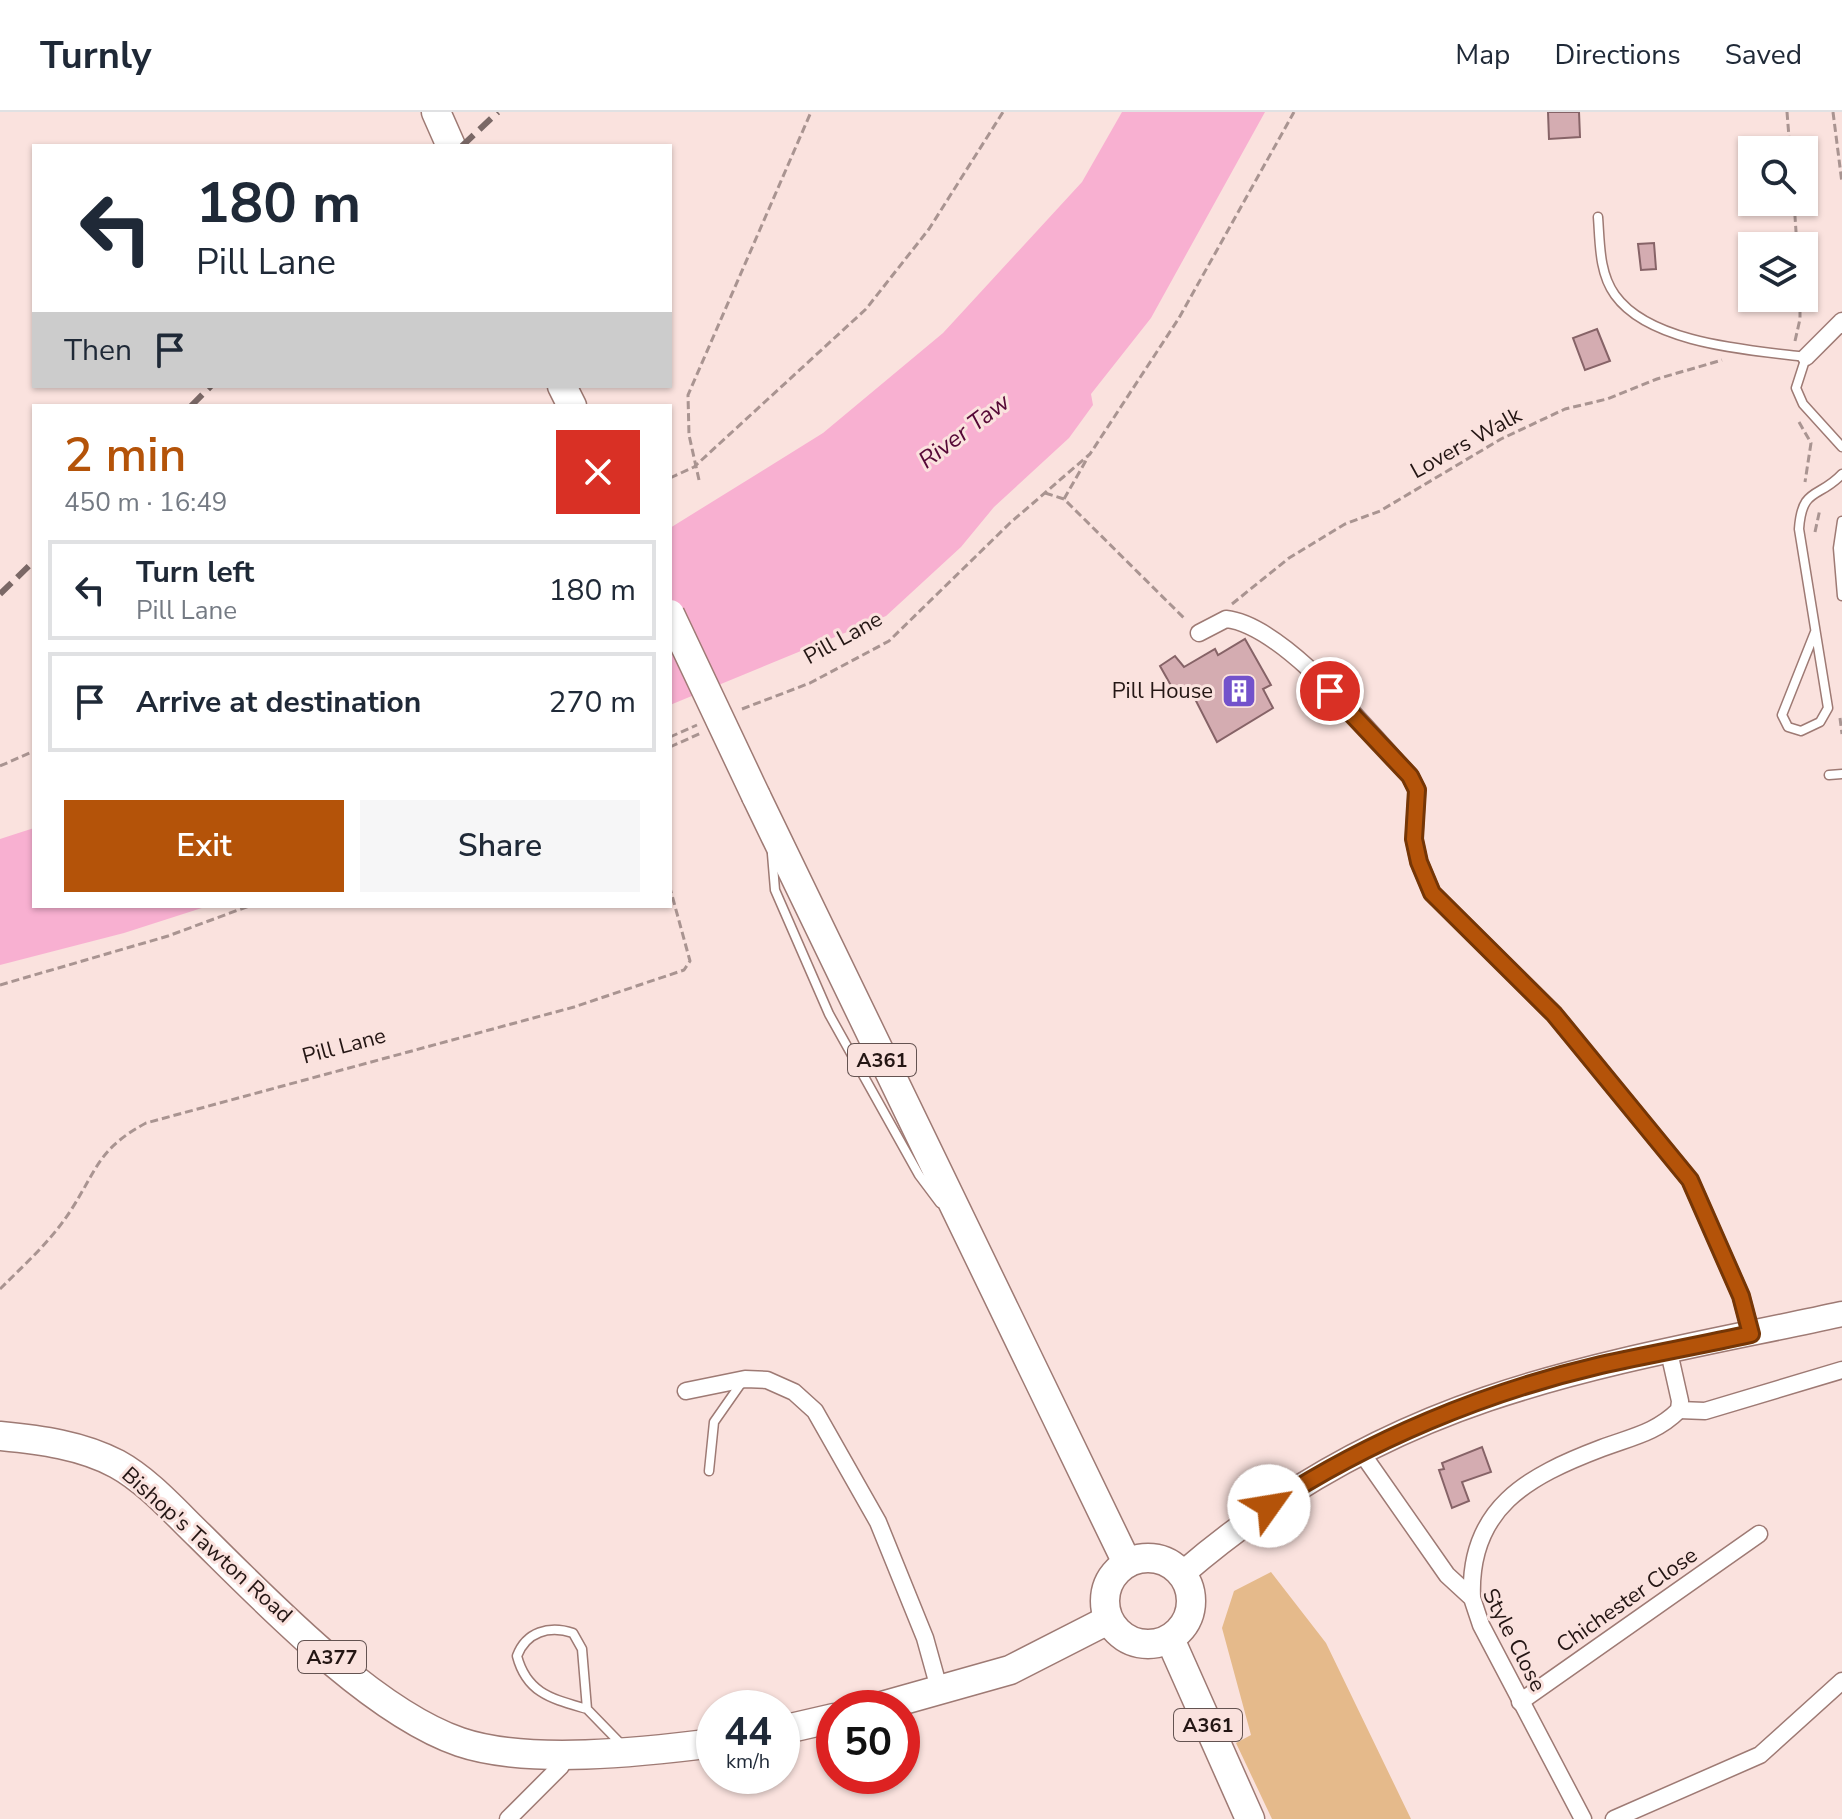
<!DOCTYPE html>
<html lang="en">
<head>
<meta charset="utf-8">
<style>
  :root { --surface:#fff; --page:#f6f6f7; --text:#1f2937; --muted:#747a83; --line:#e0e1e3; --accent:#b45309 }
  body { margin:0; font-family:"Nunito Sans",sans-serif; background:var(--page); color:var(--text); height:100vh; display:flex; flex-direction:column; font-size:30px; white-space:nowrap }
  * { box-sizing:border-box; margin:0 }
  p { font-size:26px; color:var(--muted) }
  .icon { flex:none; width:44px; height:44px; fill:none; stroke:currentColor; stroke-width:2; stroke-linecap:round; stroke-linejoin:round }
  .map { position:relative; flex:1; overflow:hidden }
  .sheet { position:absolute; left:32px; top:292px; width:640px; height:504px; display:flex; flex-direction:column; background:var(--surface); border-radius:0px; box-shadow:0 2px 6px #0004 }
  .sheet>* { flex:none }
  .banner { position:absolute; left:32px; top:32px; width:640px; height:244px; border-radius:0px; box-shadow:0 2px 6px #0004; background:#fff; color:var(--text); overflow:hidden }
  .tools { position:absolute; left:1738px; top:24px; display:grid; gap:16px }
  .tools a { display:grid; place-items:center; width:80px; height:80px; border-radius:0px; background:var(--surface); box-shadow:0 2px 6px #0004; font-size:40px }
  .speed { position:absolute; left:696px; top:1578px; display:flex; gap:16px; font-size:40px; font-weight:700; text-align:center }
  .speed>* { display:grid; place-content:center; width:104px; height:104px; border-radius:50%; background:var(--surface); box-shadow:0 2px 6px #0004; line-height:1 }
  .speed small { font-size:20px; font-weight:400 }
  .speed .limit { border:12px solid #d22; background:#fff; color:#111 }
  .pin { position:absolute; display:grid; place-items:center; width:68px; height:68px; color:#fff; margin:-34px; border:4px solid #fff; border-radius:50%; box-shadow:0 2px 8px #0007 }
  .me { position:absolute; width:88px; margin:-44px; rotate:58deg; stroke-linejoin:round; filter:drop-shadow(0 0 6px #0008) }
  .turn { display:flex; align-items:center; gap:28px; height:168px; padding:0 32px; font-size:36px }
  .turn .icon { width:104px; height:104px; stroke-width:2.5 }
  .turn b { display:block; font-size:56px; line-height:68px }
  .then { display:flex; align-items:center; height:76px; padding:0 32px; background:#0003; gap:16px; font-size:30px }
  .round { display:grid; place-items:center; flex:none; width:84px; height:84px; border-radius:0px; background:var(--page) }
  .overview { display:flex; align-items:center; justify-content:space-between; height:136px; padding:0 32px }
  h1 { font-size:48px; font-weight:600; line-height:60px; color:var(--accent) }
  .action { display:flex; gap:16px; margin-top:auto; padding:16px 32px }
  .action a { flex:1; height:92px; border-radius:0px; background:var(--accent); color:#fff; font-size:32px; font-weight:600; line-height:92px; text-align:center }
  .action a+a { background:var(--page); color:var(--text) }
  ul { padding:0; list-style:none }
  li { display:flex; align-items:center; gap:24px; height:100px; margin:0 16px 12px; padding:0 16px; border:4px solid var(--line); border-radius:0px }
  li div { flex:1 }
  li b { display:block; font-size:30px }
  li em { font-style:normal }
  header { display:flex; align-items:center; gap:48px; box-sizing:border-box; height:112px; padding:0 40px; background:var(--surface); border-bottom:2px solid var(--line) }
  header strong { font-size:38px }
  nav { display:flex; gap:44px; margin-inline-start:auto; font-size:28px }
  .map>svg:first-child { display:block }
  .green { fill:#e5ba8b }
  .water { fill:#f8b0d1 }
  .building { fill:#d4acb1; stroke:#866367; stroke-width:2 }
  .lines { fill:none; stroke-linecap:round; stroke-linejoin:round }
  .service-casing { stroke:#9e7a74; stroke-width:11 }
  .minor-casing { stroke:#9e7a74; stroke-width:19 }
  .secondary-casing { stroke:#9e7a74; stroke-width:27 }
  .trunk-casing { stroke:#9e7a74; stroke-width:31 }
  .path { stroke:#a99491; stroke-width:3; stroke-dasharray:8 4; stroke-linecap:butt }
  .service { stroke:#fff; stroke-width:8 }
  .minor { stroke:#fff; stroke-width:16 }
  .secondary { stroke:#fff; stroke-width:24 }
  .trunk { stroke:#fff; stroke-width:28 }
  .rail { stroke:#7a6866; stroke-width:6; stroke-dasharray:16 8; stroke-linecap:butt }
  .trunk-bridge-casing { stroke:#9e7a74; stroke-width:31; stroke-linecap:butt }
  .trunk-bridge { stroke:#fff; stroke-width:28 }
  .route-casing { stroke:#753606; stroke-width:20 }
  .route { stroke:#b45309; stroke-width:14 }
  .labels { text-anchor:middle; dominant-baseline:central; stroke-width:6; stroke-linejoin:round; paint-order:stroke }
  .shield { fill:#fae2de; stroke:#645351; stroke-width:2 }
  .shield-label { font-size:20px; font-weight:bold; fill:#241614 }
  .street-label { font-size:22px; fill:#241614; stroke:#fae2de }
  .poi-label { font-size:22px; fill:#241614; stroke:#fae2de; text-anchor:end }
  .water-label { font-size:24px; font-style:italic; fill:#560836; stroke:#fae2de }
</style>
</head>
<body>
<header>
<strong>Turnly</strong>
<nav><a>Map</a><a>Directions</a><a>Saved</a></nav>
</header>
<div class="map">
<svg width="1842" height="1707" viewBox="0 0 1842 1707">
  <rect width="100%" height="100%" fill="#fae2de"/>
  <polygon class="green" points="1271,1460 1326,1531 1411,1707 1272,1707 1236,1631 1251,1623 1222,1516 1234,1479"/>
  <g class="water">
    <polygon points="1122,0 1265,0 1151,206 1091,282 1093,293 1069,326 994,395 961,435 886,504 670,593 670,416 823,321 943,221 1082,70"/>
    <polygon points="34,716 34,794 208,794 124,821 0,853 0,727"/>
  </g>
  <g class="building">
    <polygon points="1548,0 1579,0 1580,25 1549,27"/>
    <polygon points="1654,131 1656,157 1641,158 1638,132"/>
    <polygon points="1597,217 1610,249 1585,258 1573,226"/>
    <polygon points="1245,527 1271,573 1263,577 1273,596 1217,630 1191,579 1178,586 1160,554 1175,544 1184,555 1215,537 1218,543"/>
    <polygon points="1482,1335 1491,1360 1462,1370 1469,1389 1452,1396 1439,1358 1444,1357 1442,1351"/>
  </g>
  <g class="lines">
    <g class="service-casing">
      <g id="service">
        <path d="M 1598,105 C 1600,131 1599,161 1615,183 C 1650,232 1750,238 1806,245 L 1796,276 L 1803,292 L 1842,335"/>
        <polyline points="1842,409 1838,436 1842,484"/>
        <path d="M 1815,520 L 1782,603 L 1788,615 L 1801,619 L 1820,610 L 1828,596 L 1799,417 C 1802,374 1819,387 1842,362"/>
        <polyline points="1829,663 1842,662"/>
        <polyline points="772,742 775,778 829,902 919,1063 940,1091"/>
        <polyline points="709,1359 714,1310 742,1270"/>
        <path d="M 587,1597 C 553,1587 527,1582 517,1544 C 526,1520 549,1513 573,1521 L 582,1537 L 587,1597 L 623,1634"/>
      </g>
    </g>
    <g class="minor-casing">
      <g id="minor">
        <polyline points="1806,245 1842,209"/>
        <path d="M 1199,521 L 1226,507 C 1284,513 1370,621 1410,664 L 1417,678 L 1414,727 L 1419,750 L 1432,781 L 1554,902 L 1690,1068 L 1741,1184 L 1751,1222"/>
        <polyline points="686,1279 745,1267 767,1268 794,1280 815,1299 878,1410 925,1526 940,1580"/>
        <polyline points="1679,1298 1705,1299 1842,1258"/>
        <polyline points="1361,1340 1447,1463 1472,1486 1481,1513 1583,1707"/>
        <path d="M 1472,1486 C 1468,1396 1528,1364 1602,1336 C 1631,1325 1656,1321 1679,1298 L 1680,1289 L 1669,1240"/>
        <polyline points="1520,1590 1759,1422"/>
        <polyline points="508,1707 561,1654 562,1642"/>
        <polyline points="1614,1707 1760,1643 1842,1569"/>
      </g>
    </g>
    <g class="secondary-casing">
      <path id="secondary" d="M 1182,1462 C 1271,1385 1375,1325 1487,1287 C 1602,1248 1723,1228 1842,1202"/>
    </g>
    <g class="trunk-casing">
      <g id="trunk">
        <polyline points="436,0 451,34"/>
        <polyline points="562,274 572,294"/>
        <polyline points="756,684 1127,1451"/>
        <path d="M 0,1324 C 41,1328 81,1333 117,1352 C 148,1369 175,1400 200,1424 C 267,1490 372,1600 460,1630 C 527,1653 644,1640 714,1631"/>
        <circle cx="1148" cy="1489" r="43"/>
        <polyline points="1170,1527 1250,1707"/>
        <polyline points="875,1596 1010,1558 1108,1508"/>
        <polyline points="782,1618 834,1606"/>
      </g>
    </g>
    <g class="path">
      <polyline points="1787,0 1790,38"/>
      <polyline points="1833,0 1842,71"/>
      <polyline points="1794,90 1797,134"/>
      <polyline points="1795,229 1800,207 1800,186"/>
      <polyline points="1799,310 1811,331 1805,370"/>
      <polyline points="670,366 694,355 866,197 929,117 1003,0"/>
      <polyline points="699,368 689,323 688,283 811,0"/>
      <polyline points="1045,381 1064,387 1186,508"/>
      <polyline points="1064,387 1088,345"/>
      <polyline points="1815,420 1820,397"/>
      <polyline points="1232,492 1289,446 1345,412 1380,399 1501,327 1565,297 1607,287 1657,267 1722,248"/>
      <polyline points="742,597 810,571 889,529 1010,411 1090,342 1179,206 1294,0"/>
      <polyline points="1840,606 1842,622"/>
      <polyline points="670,625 697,613"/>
      <polyline points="670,635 701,621"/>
      <polyline points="0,654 34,639"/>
      <polyline points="0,873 168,824 249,794"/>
      <path d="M 0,1177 C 25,1152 52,1128 71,1098 C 98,1056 98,1037 146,1011 L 574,895 L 684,858 L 690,849 L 670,776"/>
    </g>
    <use href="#service" class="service"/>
    <use href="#minor" class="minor"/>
    <use href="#secondary" class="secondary"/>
    <use href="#trunk" class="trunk"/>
    <g class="rail">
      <polyline points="462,34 498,0"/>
      <polyline points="191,294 211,274"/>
      <polyline points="0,482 34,449"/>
    </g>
    <g class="trunk-bridge-casing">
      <polyline id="trunk-bridge" points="670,502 756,684"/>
    </g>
    <use href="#trunk-bridge" class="trunk-bridge"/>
  </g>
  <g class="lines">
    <g class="route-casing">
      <path id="route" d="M 1269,1394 C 1369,1328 1485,1280 1601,1253 C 1651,1242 1701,1233 1751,1222 L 1741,1184 L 1690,1068 L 1554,902 L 1432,781 L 1419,750 L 1414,727 L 1417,678 L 1410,664 L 1330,579"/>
    </g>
    <use href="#route" class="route"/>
  </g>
  <defs>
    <g id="building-square" transform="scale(1.8)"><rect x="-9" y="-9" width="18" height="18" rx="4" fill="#7352cb" stroke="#fae2de"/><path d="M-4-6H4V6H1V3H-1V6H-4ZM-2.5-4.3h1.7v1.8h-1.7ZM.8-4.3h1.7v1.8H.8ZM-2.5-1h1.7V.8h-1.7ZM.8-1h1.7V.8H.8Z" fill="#fff"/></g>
  </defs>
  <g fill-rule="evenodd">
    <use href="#building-square" x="1239" y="579"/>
  </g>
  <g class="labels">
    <g class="shield">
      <rect x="848" y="932" width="68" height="32" rx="6"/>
      <rect x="298" y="1529" width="68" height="32" rx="6"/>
      <rect x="1174" y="1597" width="68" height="32" rx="6"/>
    </g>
    <g class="shield-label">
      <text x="882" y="948">A361</text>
      <text x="332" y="1545">A377</text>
      <text x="1208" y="1613">A361</text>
    </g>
    <g class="street-label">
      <text transform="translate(1466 331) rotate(-29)">Lovers Walk</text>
      <text transform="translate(843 526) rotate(-29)">Pill Lane</text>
      <text transform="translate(344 934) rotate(-15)">Pill Lane</text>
      <text transform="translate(207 1433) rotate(42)">Bishop's Tawton Road</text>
      <text transform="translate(1627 1488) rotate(-35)">Chichester Close</text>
      <text transform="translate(1514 1528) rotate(63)">Style Close</text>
    </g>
    <g class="poi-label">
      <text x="1213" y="579">Pill House</text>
    </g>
    <g class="water-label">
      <text transform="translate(964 319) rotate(-37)">River Taw</text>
    </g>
  </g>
</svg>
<div class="tools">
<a><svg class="icon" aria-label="search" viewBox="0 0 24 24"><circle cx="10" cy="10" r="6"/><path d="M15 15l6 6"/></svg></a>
<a><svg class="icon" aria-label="layers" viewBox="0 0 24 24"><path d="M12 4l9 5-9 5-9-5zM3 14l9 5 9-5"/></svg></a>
</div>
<div class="speed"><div>44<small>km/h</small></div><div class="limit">50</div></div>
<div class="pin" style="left:1330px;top:579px;background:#d93025"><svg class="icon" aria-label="arrive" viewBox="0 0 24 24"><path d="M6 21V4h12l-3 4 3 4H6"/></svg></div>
<svg class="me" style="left:1269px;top:1394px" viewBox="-20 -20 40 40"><circle r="19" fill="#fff"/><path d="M0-13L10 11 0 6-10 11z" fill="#b45309"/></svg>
<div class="banner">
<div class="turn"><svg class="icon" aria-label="left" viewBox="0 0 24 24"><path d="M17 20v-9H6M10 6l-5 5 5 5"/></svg><div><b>180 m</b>Pill Lane</div></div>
<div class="then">Then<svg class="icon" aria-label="arrive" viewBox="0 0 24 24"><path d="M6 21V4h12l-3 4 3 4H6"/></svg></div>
</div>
<section class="sheet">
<div class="overview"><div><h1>2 min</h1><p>450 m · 16:49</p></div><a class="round" style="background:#d93025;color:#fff"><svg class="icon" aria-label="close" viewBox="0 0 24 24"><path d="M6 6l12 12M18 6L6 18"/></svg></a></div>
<ul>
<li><svg class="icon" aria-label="left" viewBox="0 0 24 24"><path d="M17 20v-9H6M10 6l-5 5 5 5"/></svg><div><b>Turn left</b><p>Pill Lane</p></div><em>180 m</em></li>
<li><svg class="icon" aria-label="arrive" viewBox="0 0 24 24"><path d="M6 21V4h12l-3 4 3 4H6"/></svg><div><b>Arrive at destination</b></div><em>270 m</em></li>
</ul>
<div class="action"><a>Exit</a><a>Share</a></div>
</section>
</div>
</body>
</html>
